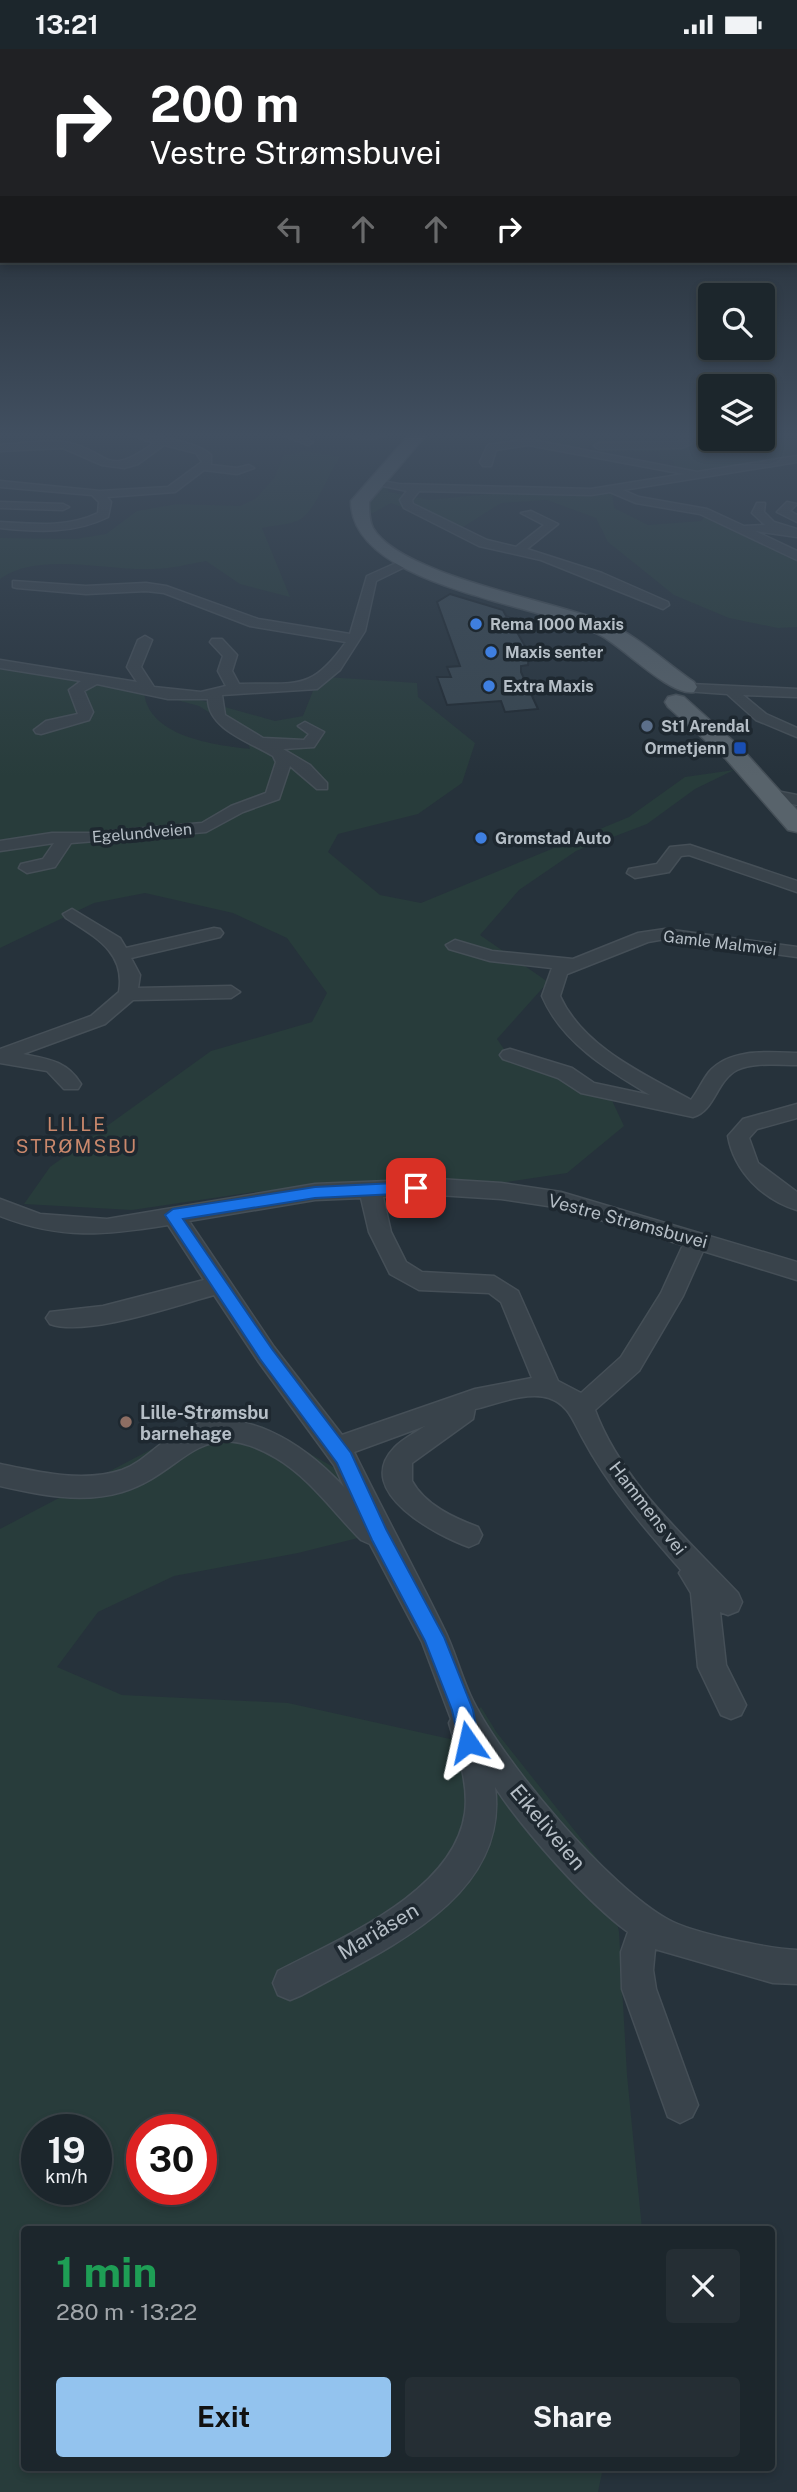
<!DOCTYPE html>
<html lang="en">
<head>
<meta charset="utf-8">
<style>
  :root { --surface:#1c262c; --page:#252e34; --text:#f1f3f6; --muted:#a0a5a9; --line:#3a4348; --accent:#93c3ee }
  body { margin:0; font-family:"Public Sans",sans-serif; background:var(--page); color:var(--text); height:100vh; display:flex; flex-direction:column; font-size:26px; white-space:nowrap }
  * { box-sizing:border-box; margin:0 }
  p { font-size:23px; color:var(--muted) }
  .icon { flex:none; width:38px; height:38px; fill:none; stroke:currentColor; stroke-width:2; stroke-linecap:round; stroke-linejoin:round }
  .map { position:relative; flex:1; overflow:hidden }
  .details { position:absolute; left:21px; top:2177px; width:754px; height:245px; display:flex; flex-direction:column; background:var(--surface); border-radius:7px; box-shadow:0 4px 10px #0003,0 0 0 2px var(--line) }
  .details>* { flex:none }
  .hud { position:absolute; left:0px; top:0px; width:798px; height:214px; box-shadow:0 4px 10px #0003,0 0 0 2px var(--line); background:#202124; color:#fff; overflow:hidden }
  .buttons { position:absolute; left:698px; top:234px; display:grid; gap:14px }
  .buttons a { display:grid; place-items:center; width:77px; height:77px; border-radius:7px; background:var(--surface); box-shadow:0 4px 10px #0003,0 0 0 2px var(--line); font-size:35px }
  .speed { position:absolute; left:21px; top:2065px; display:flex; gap:14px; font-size:35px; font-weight:700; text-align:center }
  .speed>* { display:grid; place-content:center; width:91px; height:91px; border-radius:50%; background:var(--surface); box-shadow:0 4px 10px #0003,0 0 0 2px var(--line); line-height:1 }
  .speed small { font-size:18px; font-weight:400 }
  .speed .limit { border:10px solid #d22; background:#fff; color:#111 }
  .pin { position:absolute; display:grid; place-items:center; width:60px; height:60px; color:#fff; margin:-30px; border-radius:14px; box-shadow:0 4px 10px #0006 }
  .me { position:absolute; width:77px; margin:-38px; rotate:349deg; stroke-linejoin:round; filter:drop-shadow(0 0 5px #0008) }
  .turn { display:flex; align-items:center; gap:24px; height:147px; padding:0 35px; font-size:32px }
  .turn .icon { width:91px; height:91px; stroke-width:2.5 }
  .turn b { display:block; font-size:49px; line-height:60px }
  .lanes { display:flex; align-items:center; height:66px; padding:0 35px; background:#0003; justify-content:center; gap:35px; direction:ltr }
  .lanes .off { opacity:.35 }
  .round { display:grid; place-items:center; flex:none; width:74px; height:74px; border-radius:7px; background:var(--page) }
  .headline { display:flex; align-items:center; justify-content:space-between; height:119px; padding:0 35px }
  h1 { font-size:42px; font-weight:700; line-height:52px; color:#1e9e55 }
  .cta { display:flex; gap:14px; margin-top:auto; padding:14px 35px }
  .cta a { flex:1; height:80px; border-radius:7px; background:var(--accent); color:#111; font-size:28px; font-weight:700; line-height:80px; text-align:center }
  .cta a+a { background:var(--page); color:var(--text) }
  .status { display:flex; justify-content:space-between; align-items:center; height:49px; padding:0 35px; background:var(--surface); direction:ltr }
  .status svg { height:19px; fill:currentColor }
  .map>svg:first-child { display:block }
  .green { fill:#283c3b; fill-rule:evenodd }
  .building { fill:#384650; stroke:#202a32; stroke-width:2 }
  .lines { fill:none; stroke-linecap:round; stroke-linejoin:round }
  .street-casing { stroke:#454f57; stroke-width:3 }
  .primary-casing { stroke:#454f57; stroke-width:3 }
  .street { fill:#39434b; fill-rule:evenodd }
  .primary { fill:#58636b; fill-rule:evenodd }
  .route { fill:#1a73e8; stroke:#114b97; stroke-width:2 }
  .shop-dot { fill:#3f7fe0; stroke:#1e2830; stroke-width:2.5 }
  .service-dot { fill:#5c6f8a; stroke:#1e2830; stroke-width:2.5 }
  .transit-dot { fill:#1a4fb4; stroke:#1e2830; stroke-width:2.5 }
  .education-dot { fill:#8d6e63; stroke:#1e2830; stroke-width:2.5 }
  .labels { text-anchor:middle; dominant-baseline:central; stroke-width:7; stroke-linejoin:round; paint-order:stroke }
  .far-poi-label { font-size:16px; font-weight:bold; fill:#b5bec6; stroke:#1e2830; text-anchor:start }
  .far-street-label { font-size:16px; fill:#b5bec6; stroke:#1e2830 }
  .street-label { font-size:18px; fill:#b5bec6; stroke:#1e2830 }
  .poi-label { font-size:18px; font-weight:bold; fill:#b5bec6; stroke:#1e2830; text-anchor:start }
  .neighbourhood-label { font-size:19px; letter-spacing:2px; fill:#ca886c; stroke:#1e2830 }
  .near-street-label { font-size:21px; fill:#b5bec6; stroke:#1e2830 }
</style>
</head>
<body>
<div class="status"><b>13:21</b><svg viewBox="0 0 49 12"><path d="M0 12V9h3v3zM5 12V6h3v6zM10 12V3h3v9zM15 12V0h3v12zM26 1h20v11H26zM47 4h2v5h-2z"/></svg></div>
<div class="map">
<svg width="797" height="2443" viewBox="0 0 797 2443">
  <rect width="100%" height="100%" fill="#26323b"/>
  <g class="green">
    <polygon points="409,386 710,386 710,390 763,390 763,386 784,386 795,394 795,400 788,410 680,426 672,411 661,411 658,402 635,402 631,396 590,396 583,400 517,392 426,393 382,431 389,443 429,451 489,445 612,442 614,459 648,476 701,472 706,466 797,505 797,578 778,579 729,569 674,546 608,493 596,469 547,451 501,454 460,480 391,454 362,470 352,463 404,399"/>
    <path d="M 305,402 L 340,408 C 328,425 317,459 301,470 C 291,476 273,476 262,479 L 290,548 L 240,535 L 206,512 C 189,515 170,520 153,520 C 106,522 38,502 0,530 L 0,489 L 76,490 L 106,485 L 137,462 L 177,455 L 240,457 L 255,450 L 275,428 L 283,407 Z"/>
    <path d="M 0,613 L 118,632 L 118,628 L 275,672 L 303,667 L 313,642 L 326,628 L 417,634 L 418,648 L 475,694 L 462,734 L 418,765 L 338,785 L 328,803 L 380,846 L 421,854 L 629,768 L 685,728 L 734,721 L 695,740 L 647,775 L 576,802 L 519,841 L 480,886 L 548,933 L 497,990 L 508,1006 L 608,1043 L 624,1077 L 567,1124 L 487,1136 L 373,1132 L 254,1143 L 132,1161 L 24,1155 L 50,1118 L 211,1002 L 312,973 L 327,944 L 287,889 L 233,864 L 145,844 L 94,854 L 0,899 ZM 144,642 L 199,657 L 246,687 L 250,700 C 215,696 147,688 144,642 Z"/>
    <path d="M 262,1377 L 354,1430 L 382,1483 L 298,1504 L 174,1527 L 98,1563 L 57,1618 L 122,1646 L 288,1654 L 450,1690 L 481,1658 L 497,1684 L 606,1821 L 619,1883 L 627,2026 L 642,2180 L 24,2180 L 24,2418 L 603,2419 L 598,2443 L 0,2443 L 0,1480 L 167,1392 ZM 37,2081 L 96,2081 L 96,2140 L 37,2140 ZM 142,2081 L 201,2081 L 201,2140 L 142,2140 Z"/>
  </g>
  <polygon class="building" points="450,545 503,561 506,567 514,570 514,578 529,604 528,616 521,617 521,623 538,660 505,663 501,652 447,656 437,628 451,628 447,618 460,617 437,553"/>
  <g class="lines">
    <g class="street-casing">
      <g id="street">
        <path d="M 131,386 C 151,386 197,392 211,406 L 211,416 L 237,419 L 249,416 L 254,419 L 237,425 L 204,421 L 175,443 L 107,448 L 111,453 L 108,468 C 74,485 37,483 0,479 L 0,473 C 33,475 67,479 98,464 L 99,453 L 92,446 L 0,438 L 0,432 L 100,442 L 168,438 L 202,413 L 196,404 L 164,396 L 138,415 L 124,419 L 102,416 L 63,399 L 0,402 L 0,396 C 20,395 45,390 65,393 C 112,402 103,431 154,394 Z"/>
        <polygon points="283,386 298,386 313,393 308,396"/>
        <path d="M 347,386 L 384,386 C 376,391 355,391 347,386 Z"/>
        <polygon points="681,386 691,386 691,395 681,399 599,400 594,397 599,394 679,393"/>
        <polygon points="528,390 697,423 797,407 797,413 623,441 639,448 707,460 744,477 765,476 752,464 757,454 765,454 764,463 774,473 797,480 797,488 755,482 797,502 797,511 700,465 636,454 610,443 591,446 419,442 412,451 413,455 487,491 516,498 544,476 521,464 531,462 558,475 527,500 602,524 668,553 669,556 663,560 541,511 479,497 404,459 400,451 407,442 369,434 375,431 399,435 591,440 684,425 528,396 496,401 491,417 483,417 480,413 488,396"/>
        <polygon points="0,453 63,455 69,458 63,461 0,459"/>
        <polygon points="787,453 797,455 790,462 797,466 797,473 777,463"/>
        <path d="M 405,510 L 415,513 L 376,532 L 365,582 L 340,621 L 317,640 L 222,646 L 225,666 L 263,689 L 304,691 L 309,685 L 298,677 L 305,673 L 324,683 L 314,698 L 283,700 L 310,716 L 327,734 L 327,740 L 317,740 L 290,717 L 279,750 L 243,763 L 206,783 L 71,794 L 55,818 L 27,824 L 19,819 L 21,815 L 43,810 L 54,794 L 0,802 L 0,792 L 52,784 L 90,784 L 202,774 L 231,757 L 266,744 L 276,713 L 273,707 C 250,693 208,680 208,650 L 168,650 L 97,635 L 84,642 L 93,663 L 89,671 L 41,685 L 36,684 L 34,681 L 46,672 L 78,665 L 69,641 L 81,632 L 0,619 L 0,611 L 137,633 L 127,618 L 138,591 L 145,587 L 152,591 L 141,618 L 154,638 L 201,643 L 226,637 L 218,622 L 223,607 L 210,593 L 212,590 L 222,590 L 237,606 L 232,622 L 239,635 C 296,633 310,644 346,593 L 250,577 L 164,544 L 146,542 L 86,545 L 17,539 L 13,538 L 13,532 L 86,537 L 146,534 L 166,537 L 258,570 L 350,585 L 367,527 Z"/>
        <polygon points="690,635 797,640 797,648 743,646 766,665 797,679 797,688 756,671 727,645 685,642 685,636"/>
        <polygon points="771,741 797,746 797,756 765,749 765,743"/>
        <polygon points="690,796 797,832 797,843 689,806 681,807 669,823 635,829 627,824 629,820 657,815 670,798"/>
        <path d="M 72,860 L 120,889 L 126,899 L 214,879 L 220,880 L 223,884 L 220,888 L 131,909 L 140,926 L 138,939 L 231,937 L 240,943 L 231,949 L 133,951 L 105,975 L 23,1005 C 48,1010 67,1012 81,1035 L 78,1040 L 64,1040 L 47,1022 L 0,1014 L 0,1000 L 91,967 L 119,943 C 126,903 95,888 66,869 L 63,865 Z"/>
        <path d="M 665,880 L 797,898 L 797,908 L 665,890 L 648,893 L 567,925 L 560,947 C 583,998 644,1025 691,1051 C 698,1042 702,1032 709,1023 C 730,999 768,1003 797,1004 L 797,1016 C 778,1016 754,1013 737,1021 C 716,1032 715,1062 693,1068 L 581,1044 L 558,1029 L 503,1010 L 500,1006 L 503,1002 L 510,1000 L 572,1019 L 594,1034 L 650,1046 C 608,1021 562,994 542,947 L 552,919 L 490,912 L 449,900 L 446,896 L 455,891 L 492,902 L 573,910 L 638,884 Z"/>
        <path d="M 797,1055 L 797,1069 L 757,1080 L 749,1089 L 758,1114 L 797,1143 L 797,1161 C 763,1151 734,1122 728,1087 L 743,1070 Z"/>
        <path d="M 438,1130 L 501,1134 L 561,1143 L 797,1213 L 797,1231 L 703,1202 L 683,1247 L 639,1322 L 595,1361 C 621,1432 687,1490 738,1544 L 742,1553 L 738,1562 L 728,1566 L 720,1563 L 726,1616 L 746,1656 L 741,1666 L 731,1670 L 721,1666 L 698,1618 L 691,1544 L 679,1524 L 681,1521 C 644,1479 608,1437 582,1388 C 573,1372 569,1356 549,1349 C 527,1342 496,1355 475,1360 L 473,1370 L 412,1414 L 412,1432 C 425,1456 454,1469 478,1478 L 482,1486 L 478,1494 L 469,1498 C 438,1487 352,1443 394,1399 C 402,1390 415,1384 425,1377 L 354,1403 C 383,1462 414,1519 443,1578 C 455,1601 461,1628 473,1652 C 504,1714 608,1838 669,1871 C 692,1884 770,1900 797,1901 L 797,1935 L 773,1934 L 655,1900 L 653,1921 L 656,1940 L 698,2056 L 692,2068 L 680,2074 L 668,2068 L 622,1940 L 621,1903 L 628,1883 C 587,1853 523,1781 495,1738 C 510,1850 381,1902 302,1946 L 290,1951 L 278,1946 L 273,1934 L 278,1922 C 341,1889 454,1843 465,1764 C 469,1734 457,1702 449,1674 L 451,1670 L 422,1593 L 370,1495 L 361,1491 C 334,1464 310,1429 276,1409 C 198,1363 186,1424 122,1443 C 82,1455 40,1446 0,1437 L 0,1415 C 38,1423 83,1434 122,1421 C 144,1413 159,1393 180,1382 C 240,1350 305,1396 344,1438 L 334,1416 L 258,1312 L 214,1246 C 174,1257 87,1288 50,1275 L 46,1269 L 50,1263 L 103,1257 L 204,1231 L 168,1176 C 105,1186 61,1191 0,1167 L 0,1150 L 40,1165 L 107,1170 L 315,1135 ZM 438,1146 L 501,1150 L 561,1159 L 683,1196 L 661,1244 L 621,1308 L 581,1344 L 558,1332 L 518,1242 L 494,1227 L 422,1223 L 406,1213 L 391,1183 L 383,1148 ZM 361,1149 L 369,1183 L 390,1225 L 419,1241 L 489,1244 L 501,1253 L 532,1329 L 475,1340 L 342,1386 L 274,1298 L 189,1172 L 315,1151 Z"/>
      </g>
    </g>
    <g class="primary-casing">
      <g id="primary">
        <path d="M 409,386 L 426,386 L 369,453 C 369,462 369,471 373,479 C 400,526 553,552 605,573 C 638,587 665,613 694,633 L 697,638 L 694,643 C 671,648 623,598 600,586 C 539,554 351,538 351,452 Z"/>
        <polygon points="676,646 684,648 742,700 797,761 797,783 788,781 726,710 668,658 665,653 668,648"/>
      </g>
    </g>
    <use href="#street" class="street"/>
    <use href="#primary" class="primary"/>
  </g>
  <linearGradient id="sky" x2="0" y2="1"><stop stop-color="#151c20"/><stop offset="0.53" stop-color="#414f60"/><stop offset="1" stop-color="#414f60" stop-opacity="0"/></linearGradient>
  <rect width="797" height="728" fill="url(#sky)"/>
  <polygon class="route" points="416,1133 423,1139 416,1144 315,1149 183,1170 272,1300 351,1404 386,1480 444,1588 473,1661 479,1693 476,1701 468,1704 461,1701 452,1661 425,1592 372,1491 337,1414 260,1310 165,1166 173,1160 315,1138"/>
  <g class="shop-dot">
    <circle cx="476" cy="575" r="7"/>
    <circle cx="491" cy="603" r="7"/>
    <circle cx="489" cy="637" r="7"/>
    <circle cx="481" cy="789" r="7"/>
  </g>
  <circle class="service-dot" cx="647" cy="677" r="7"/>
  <rect class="transit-dot" x="733" y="692" width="14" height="14" rx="3.5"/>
  <circle class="education-dot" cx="126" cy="1373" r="7"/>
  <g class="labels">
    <g class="far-poi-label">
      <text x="490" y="575">Rema 1000 Maxis</text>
      <text x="505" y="603">Maxis senter</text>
      <text x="503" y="637">Extra Maxis</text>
      <text x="661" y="677">St1 Arendal</text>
      <text x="726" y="699" text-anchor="end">Ormetjenn</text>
      <text x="495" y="789">Gromstad Auto</text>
    </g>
    <g class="far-street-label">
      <text transform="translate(142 784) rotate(-5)">Egelundveien</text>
      <text transform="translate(720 894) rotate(7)">Gamle Malmvei</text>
    </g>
    <g class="street-label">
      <text transform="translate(628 1172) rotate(15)">Vestre Strømsbuvei</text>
      <text transform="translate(648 1459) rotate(52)">Hammens vei</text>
    </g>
    <g class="poi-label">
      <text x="140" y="1363">Lille-Strømsbu<tspan x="140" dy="21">barnehage</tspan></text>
    </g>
    <g class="neighbourhood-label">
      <text x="77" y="1075">LILLE<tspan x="77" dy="22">STRØMSBU</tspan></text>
    </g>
    <g class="near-street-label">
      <text transform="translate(548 1778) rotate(50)">Eikeliveien</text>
      <text transform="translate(378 1882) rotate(-31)">Mariåsen</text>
    </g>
  </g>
</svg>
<div class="buttons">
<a><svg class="icon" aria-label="search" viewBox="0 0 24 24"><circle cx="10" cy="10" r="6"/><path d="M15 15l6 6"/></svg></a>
<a><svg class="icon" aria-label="layers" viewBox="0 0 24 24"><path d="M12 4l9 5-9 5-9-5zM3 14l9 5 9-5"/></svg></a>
</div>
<div class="speed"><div>19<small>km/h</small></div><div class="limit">30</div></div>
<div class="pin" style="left:416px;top:1139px;background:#d93025"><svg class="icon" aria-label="arrive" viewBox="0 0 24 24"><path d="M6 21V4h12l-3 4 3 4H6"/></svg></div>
<svg class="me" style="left:468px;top:1693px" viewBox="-20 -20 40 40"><path d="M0-17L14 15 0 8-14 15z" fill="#1a73e8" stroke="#fff" stroke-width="4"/></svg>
<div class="hud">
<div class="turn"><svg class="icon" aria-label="right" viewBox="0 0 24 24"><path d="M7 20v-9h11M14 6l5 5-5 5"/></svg><div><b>200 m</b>Vestre Strømsbuvei</div></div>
<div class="lanes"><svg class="icon off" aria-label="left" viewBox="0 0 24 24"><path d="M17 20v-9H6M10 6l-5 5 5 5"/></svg><svg class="icon off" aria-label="ahead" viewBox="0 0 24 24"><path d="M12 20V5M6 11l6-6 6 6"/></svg><svg class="icon off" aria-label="ahead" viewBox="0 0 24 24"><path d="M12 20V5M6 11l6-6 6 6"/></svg><svg class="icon" aria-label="right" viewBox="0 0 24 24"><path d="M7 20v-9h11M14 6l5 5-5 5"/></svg></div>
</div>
<section class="details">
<div class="headline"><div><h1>1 min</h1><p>280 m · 13:22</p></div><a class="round"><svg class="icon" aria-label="close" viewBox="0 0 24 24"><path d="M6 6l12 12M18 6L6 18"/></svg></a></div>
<div class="cta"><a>Exit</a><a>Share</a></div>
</section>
</div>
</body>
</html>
